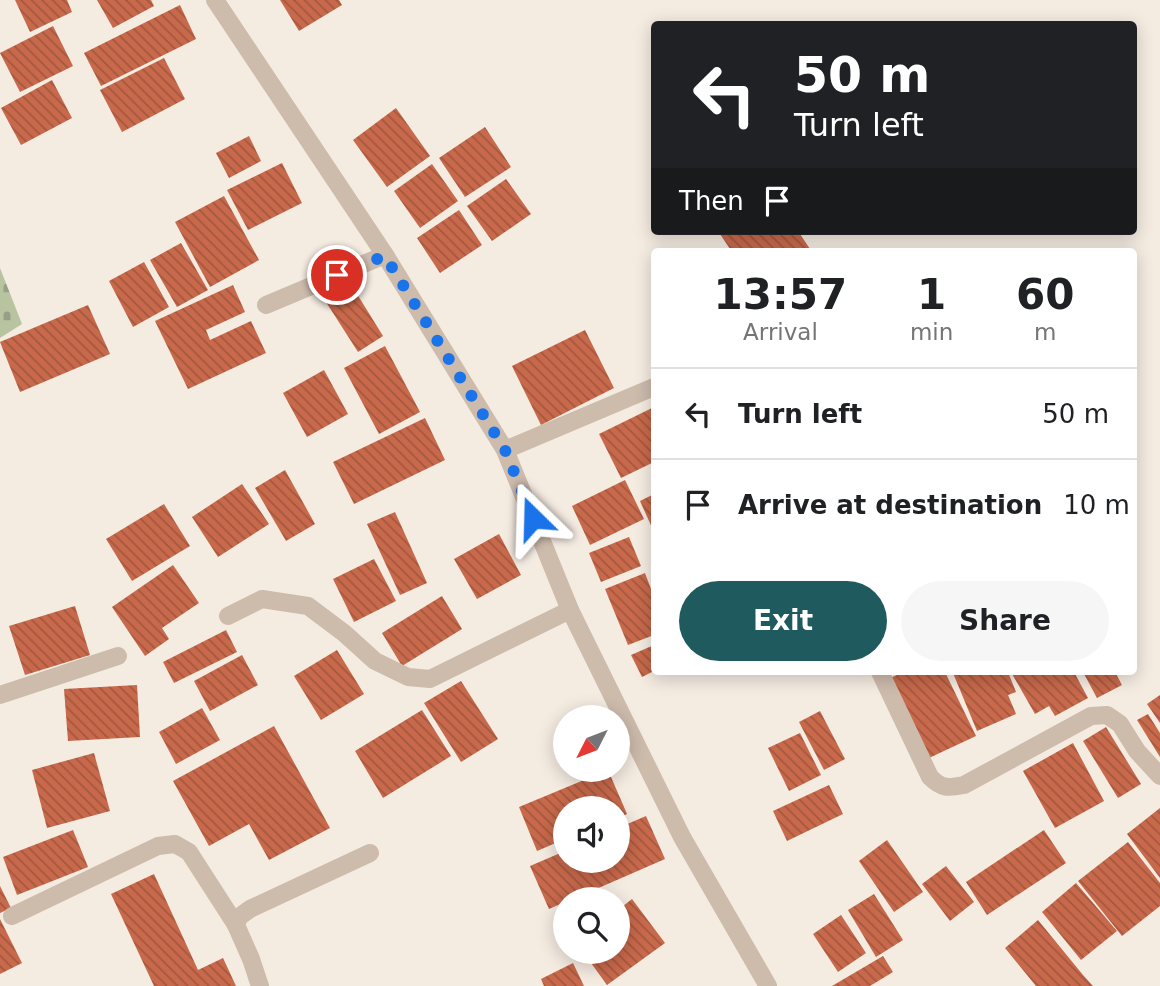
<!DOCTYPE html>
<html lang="en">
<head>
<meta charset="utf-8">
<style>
  :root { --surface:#fff; --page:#f6f6f6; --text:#202124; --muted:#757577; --line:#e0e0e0; --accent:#1f5a5e }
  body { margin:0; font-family:"DejaVu Sans",sans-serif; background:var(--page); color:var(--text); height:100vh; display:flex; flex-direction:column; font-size:26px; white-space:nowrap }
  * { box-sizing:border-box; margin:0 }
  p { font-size:23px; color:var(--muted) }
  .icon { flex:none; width:38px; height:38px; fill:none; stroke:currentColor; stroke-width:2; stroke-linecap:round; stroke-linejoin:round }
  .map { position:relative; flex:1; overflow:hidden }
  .drawer { position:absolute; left:651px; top:248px; width:486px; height:427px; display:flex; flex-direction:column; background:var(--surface); border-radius:7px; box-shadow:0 4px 18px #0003 }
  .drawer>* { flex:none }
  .top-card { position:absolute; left:651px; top:21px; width:486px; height:214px; border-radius:7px; box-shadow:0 4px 18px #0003; background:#202124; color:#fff; overflow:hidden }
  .needle { width:46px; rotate:228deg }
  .buttons { position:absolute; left:553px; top:705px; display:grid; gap:14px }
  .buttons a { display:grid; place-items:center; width:77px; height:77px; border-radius:50%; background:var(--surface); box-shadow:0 4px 18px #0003; font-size:35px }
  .pin { position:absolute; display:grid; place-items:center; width:60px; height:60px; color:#fff; margin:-30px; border:4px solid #fff; border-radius:50%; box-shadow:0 2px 7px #0007 }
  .me { position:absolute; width:77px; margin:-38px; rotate:338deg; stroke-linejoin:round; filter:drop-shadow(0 0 5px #0008) }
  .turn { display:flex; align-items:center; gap:24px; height:147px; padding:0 28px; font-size:32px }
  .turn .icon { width:91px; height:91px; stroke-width:2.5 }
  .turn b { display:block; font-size:49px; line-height:60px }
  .then { display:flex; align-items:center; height:66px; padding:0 28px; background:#0003; gap:14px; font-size:26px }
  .eta { display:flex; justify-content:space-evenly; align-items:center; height:119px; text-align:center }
  .eta b { font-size:42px; font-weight:800; line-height:49px }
  .button { display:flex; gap:14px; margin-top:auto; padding:14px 28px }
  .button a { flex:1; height:80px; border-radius:42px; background:var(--accent); color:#fff; font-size:28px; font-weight:800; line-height:80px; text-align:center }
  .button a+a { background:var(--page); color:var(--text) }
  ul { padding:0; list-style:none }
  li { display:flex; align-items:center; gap:21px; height:91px; padding:0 28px; border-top:2px solid var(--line) }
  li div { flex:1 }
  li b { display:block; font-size:26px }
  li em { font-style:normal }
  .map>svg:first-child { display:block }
  .cemetery { fill:url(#cemetery-stones) }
  .building { fill:url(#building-back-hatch) }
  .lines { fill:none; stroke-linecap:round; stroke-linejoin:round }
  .minor { stroke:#cdbbac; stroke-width:18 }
  .route { stroke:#1a73e8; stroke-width:12; stroke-dasharray:0 21.6 }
</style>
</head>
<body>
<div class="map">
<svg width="1160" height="986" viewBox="0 0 1160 986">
  <defs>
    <pattern id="cemetery-stones" width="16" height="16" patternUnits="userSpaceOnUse" patternTransform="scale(1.75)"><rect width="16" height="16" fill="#b8c4a0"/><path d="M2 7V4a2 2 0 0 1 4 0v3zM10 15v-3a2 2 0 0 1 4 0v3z" fill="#97a083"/></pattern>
    <pattern id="building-back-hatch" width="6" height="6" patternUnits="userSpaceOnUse" patternTransform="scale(1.75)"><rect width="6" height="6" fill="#c8694b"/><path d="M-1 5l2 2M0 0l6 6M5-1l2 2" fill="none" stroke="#a4573f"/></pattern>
  </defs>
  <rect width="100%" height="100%" fill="#f4ebe1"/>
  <polygon class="cemetery" points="0,268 22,324 0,338"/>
  <g class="building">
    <polygon points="15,0 67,0 72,12 30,32"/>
    <polygon points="97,0 151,0 154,6 113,28"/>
    <polygon points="280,0 339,0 342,5 299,31"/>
    <polygon points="180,5 196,39 101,86 84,53"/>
    <polygon points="53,26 73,66 20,92 0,53"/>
    <polygon points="164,58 185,99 122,132 100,90"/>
    <polygon points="52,80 72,118 21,145 1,108"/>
    <polygon points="396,108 430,156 387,187 353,140"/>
    <polygon points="485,127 511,167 465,197 439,158"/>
    <polygon points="249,136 261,161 229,178 216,153"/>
    <polygon points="282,163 302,203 248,230 227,190"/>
    <polygon points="432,164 458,201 420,228 394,191"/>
    <polygon points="506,179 531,214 492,241 467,206"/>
    <polygon points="224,196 259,260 210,287 175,222"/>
    <polygon points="459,210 482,245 440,273 417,238"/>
    <polygon points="718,231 798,231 812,252 732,252"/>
    <polygon points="181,243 208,290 177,307 150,260"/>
    <polygon points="144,262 169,307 133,327 109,281"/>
    <polygon points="233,285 245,312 206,330 210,340 251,321 266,353 188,389 155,321"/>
    <polygon points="352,286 383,336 358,352 326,302"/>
    <polygon points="88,305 110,354 20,392 0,342"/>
    <polygon points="585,330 614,388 541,425 512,366"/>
    <polygon points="385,346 420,412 379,434 344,368"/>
    <polygon points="324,370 348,414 307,437 283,393"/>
    <polygon points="654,407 654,462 621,478 599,434"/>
    <polygon points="425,418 445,460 354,504 333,462"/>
    <polygon points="285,470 315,524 286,541 255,488"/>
    <polygon points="625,480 644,519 590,545 572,506"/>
    <polygon points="242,484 269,524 218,557 192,517"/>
    <polygon points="654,494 654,532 640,501"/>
    <polygon points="164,504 190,546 132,581 106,539"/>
    <polygon points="395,512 427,583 400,595 367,524"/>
    <polygon points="499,534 521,575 477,599 454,559"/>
    <polygon points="629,537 641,566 601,582 589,553"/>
    <polygon points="374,559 396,601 354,622 333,579"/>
    <polygon points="173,565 199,603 162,628 169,639 145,656 112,607"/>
    <polygon points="645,573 654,597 654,635 628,645 605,589"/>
    <polygon points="442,596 462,629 402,666 382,633"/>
    <polygon points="75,606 90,655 25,675 9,626"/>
    <polygon points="226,630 237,652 174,683 163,662"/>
    <polygon points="654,645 654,671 642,677 631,655"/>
    <polygon points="337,650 364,694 321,720 294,676"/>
    <polygon points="242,655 258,685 210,711 194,681"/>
    <polygon points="904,672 945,672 976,736 929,758 890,678"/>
    <polygon points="956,672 1008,672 1016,692 1008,695 1016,714 977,731 953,673"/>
    <polygon points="1011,672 1074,672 1088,698 1055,716 1049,706 1035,714"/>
    <polygon points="1083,672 1115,672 1122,685 1097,698"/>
    <polygon points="461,681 498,739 461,762 424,703"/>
    <polygon points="137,685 140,737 68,741 64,689"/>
    <polygon points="1160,695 1160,723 1147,704"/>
    <polygon points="202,708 220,740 176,764 159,732"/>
    <polygon points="422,710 451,756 383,798 355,751"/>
    <polygon points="820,711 845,759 824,770 799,722"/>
    <polygon points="1148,714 1160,733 1160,757 1137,720"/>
    <polygon points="274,726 330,828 269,860 249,824 209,846 173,781"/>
    <polygon points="1106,727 1141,784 1118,798 1083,741"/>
    <polygon points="800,733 821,775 789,791 768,748"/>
    <polygon points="1073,743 1104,801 1055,828 1023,771"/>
    <polygon points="94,753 110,811 47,828 32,770"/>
    <polygon points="608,770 627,814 618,818 618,808 565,808 565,839 537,851 519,807"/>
    <polygon points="829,785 843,814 787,841 773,811"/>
    <polygon points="1160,808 1160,878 1127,834"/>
    <polygon points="646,816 665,859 571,900 565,900 565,902 549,909 530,866 565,851 565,861 618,861 618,828"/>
    <polygon points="73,830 88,867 17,895 3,857"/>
    <polygon points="1044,830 1066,863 987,915 966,882"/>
    <polygon points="887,840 923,892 894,912 859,861"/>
    <polygon points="1128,842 1160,883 1160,906 1122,936 1078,881"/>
    <polygon points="946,866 974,902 950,921 922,884"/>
    <polygon points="154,874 198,970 223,958 236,986 154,986 111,894"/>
    <polygon points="1076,883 1117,931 1081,960 1042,912"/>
    <polygon points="0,886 11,908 0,913"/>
    <polygon points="874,894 903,940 876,957 848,910"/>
    <polygon points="632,899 665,943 607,985 583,952 618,952 618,910"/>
    <polygon points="841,915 866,953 838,972 813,934"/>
    <polygon points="0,919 22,963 0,974"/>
    <polygon points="1038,920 1083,975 1093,986 1036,986 1005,948"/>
    <polygon points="883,956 893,972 870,986 832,986"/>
    <polygon points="573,963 584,986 544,986 541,979"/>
  </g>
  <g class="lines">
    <g class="minor">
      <polyline points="215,0 385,255 505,450 570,610 682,837 768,986"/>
      <polyline points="266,305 385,255"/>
      <polyline points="505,450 654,387"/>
      <polyline points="228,616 262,599 308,606 344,633 375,661 408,677 430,679 570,610"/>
      <path d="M 880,672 L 930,777 C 942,789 948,788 964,785 L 1091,716 L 1107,715 L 1120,724 L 1137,751 L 1160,776"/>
      <polyline points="0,695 118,656"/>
      <polyline points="12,916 158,846 175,844 189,852 236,925"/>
      <polyline points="260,986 251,959 236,925 239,917 250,909 370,853"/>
    </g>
  </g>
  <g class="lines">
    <polyline class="route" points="337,275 385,256 505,450 533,518"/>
  </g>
</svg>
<div class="buttons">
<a><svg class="needle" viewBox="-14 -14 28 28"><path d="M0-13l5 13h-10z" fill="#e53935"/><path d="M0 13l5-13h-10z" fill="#757577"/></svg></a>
<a><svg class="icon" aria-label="sound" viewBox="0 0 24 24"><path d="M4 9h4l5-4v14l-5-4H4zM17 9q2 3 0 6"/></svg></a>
<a><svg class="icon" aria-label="search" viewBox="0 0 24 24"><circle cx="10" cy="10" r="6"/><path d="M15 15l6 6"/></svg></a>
</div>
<div class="pin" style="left:337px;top:275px;background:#d93025"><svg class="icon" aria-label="arrive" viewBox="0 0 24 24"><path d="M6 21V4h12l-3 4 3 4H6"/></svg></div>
<svg class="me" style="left:533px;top:518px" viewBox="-20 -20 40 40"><path d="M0-17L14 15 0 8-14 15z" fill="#1a73e8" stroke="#fff" stroke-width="4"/></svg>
<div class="top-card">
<div class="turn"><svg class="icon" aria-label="left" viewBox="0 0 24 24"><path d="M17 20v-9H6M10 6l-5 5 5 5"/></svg><div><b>50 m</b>Turn left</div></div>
<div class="then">Then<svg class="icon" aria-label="arrive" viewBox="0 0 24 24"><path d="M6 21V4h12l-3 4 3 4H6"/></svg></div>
</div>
<section class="drawer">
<div class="eta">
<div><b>13:57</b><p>Arrival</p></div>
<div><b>1</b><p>min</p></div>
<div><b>60</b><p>m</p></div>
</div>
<ul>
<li><svg class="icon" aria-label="left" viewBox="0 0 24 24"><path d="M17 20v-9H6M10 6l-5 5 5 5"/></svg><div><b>Turn left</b></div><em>50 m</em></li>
<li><svg class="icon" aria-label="arrive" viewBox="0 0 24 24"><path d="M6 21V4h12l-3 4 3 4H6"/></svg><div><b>Arrive at destination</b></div><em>10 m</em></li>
</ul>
<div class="button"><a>Exit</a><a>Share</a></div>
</section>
</div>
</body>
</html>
